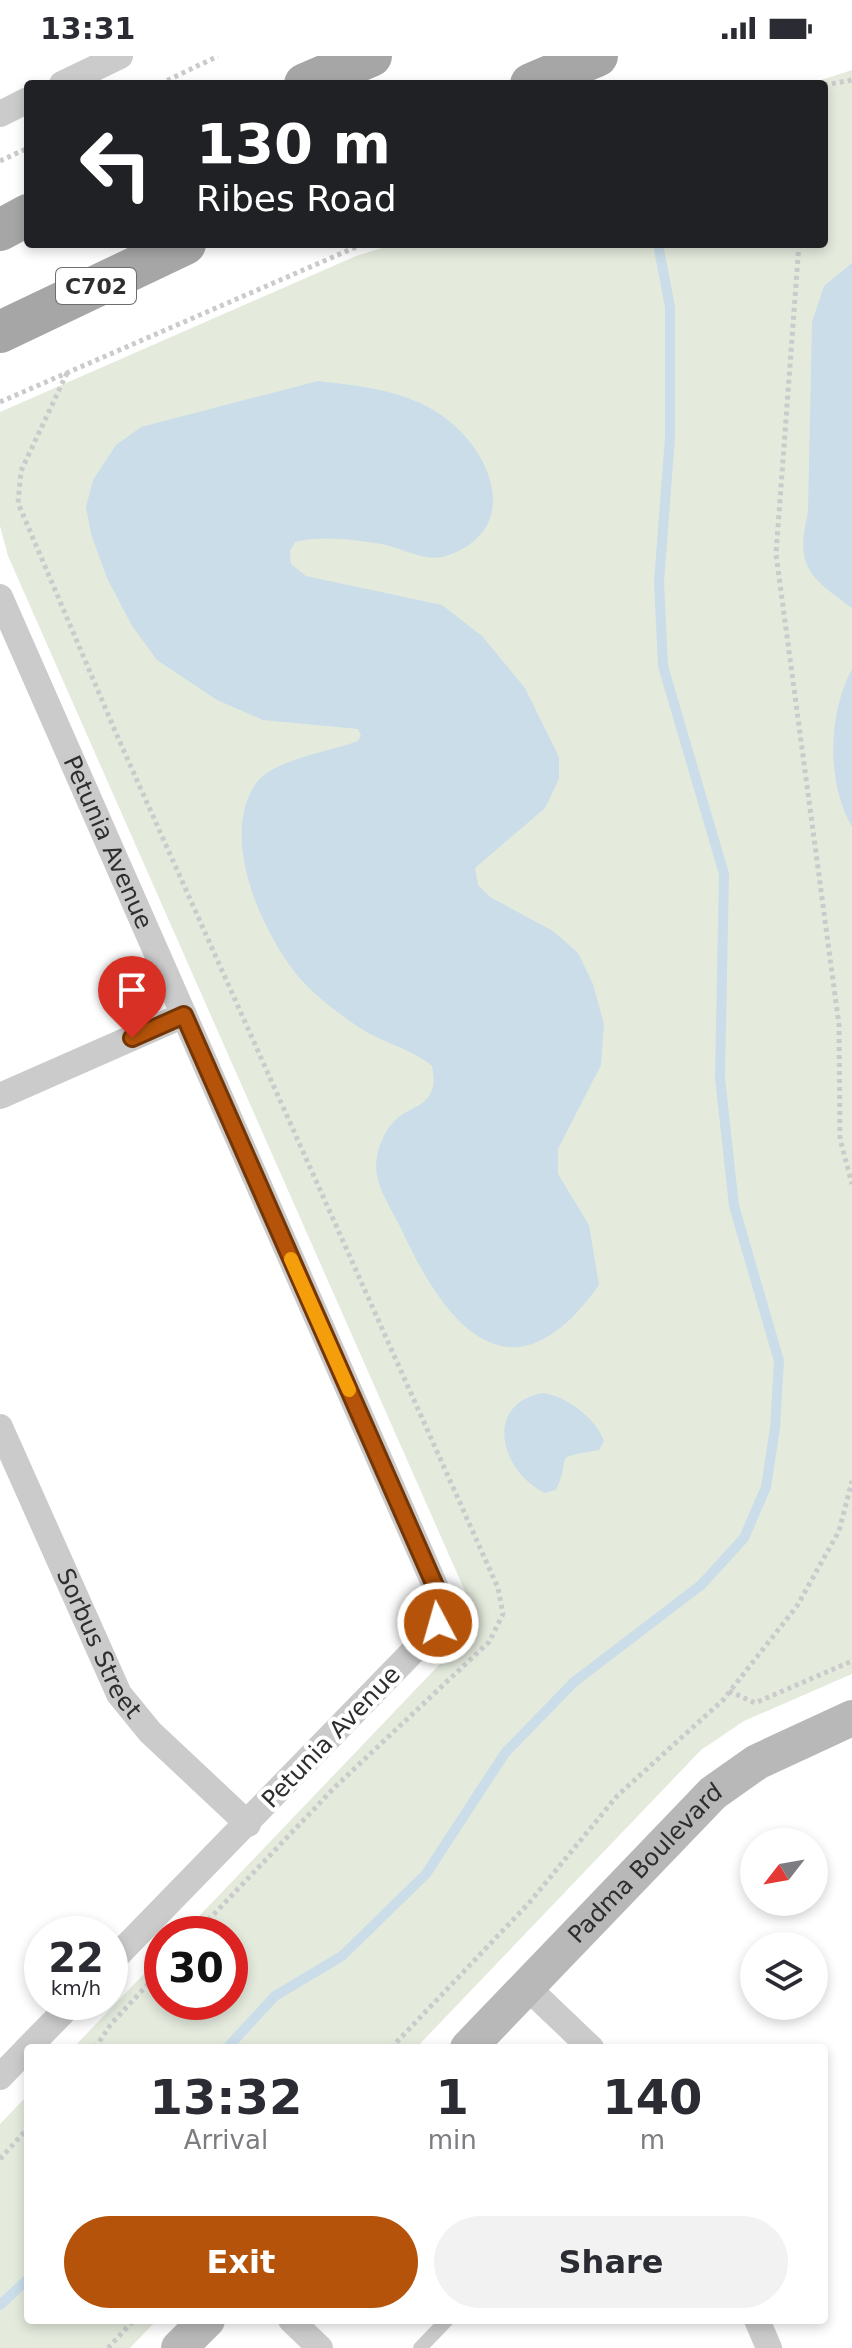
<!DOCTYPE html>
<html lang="en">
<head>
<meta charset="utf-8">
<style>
  :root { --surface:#fff; --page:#f2f2f3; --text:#2b2b33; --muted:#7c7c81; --accent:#b45309 }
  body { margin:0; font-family:"DejaVu Sans",sans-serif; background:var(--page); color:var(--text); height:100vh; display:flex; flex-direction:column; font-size:30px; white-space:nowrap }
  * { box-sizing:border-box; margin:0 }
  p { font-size:26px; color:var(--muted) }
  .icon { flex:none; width:44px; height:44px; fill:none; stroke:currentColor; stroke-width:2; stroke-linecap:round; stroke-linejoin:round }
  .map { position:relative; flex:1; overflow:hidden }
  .sheet { position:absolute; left:24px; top:1988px; width:804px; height:280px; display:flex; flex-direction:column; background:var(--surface); border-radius:8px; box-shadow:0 4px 12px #0003 }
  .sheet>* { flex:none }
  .banner { position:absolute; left:24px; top:24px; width:804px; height:168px; border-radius:8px; box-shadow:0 4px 12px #0003; background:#202124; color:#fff; overflow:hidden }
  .needle { width:52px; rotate:239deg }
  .tools { position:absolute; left:740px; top:1772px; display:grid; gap:16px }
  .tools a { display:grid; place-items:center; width:88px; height:88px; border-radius:50%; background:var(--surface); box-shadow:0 4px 12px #0003; font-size:40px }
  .speed { position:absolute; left:24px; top:1860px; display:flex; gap:16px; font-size:40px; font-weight:700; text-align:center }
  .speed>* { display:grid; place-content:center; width:104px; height:104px; border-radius:50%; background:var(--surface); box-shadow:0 4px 12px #0003; line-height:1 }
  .speed small { font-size:20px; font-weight:400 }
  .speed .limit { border:12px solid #d22; background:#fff; color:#111 }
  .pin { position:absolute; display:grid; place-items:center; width:68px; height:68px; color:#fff; margin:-82px -34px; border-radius:50% 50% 50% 0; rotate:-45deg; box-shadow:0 0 8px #0007 }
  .pin .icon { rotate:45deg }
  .me { position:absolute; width:88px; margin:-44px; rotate:354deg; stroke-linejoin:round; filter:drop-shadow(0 0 6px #0008) }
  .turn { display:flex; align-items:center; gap:28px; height:168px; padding:0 40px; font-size:36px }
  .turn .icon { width:104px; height:104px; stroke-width:2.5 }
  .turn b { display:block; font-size:56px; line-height:68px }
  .eta { display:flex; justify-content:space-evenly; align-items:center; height:136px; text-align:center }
  .eta b { font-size:48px; font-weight:800; line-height:56px }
  .cta { display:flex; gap:16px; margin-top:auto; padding:16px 40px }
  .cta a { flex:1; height:92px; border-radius:48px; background:var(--accent); color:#fff; font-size:32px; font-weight:800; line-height:92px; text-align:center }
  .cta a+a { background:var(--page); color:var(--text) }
  .status { display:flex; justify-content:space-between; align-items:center; height:56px; padding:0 40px; background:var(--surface); direction:ltr }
  .status svg { height:22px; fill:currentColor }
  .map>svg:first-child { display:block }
  .green { fill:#e4ebdd }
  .water { fill:#cadde9 }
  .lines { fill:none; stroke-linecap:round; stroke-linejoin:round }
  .stream { stroke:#cadde9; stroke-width:10 }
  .path { stroke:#cbcbcb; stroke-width:5; stroke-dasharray:4 4; stroke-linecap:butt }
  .lane { stroke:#cbcbcb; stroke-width:14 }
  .street { stroke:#cbcbcb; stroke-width:26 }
  .secondary { stroke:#b8b8b8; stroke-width:36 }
  .primary { stroke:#a6a6a6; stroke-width:42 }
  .route-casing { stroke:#753606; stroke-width:20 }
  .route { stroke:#b45309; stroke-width:14 }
  .slow { stroke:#f59e0b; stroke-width:14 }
  .labels { text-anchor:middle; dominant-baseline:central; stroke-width:8; stroke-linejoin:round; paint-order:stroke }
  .shield { fill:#fff; stroke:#6d6d6d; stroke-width:2 }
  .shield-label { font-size:22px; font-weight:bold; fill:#2e2e2e }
  .street-label { font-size:24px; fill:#2e2e2e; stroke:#fff }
</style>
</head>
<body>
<div class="status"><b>13:31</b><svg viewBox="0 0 49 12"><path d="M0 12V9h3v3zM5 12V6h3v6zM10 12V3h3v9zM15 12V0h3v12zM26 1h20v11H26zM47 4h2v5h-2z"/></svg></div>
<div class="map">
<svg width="852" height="2292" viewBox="0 0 852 2292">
  <rect width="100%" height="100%" fill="#fff"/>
  <g class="green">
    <polygon points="852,14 852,1618 744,1665 701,1694 416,1992 73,1992 162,1899 162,1946 230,1946 230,1878 182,1878 479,1567 8,500 0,470 0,356 356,200 395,188 824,188 824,28 809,28"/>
    <polygon points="28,2039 28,2264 157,2264 130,2292 0,2292 0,2068"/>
  </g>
  <g class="water">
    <path d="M 852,207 L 852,552 C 809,521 795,511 808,456 L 812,266 L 824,230 Z"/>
    <path d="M 318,325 C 360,330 398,333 435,355 C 490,388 527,473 446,500 C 425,507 401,491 381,488 C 355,484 321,479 295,486 L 290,495 L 291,508 L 306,520 L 442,549 L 482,580 L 525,632 L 559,701 L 559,723 L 545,752 L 475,812 L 478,829 L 490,841 L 553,875 L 578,897 L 593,928 L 604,968 L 601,1009 L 558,1093 L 558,1118 L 589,1169 L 599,1229 C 517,1345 452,1281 405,1181 C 397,1162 381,1140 377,1120 C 373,1099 384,1072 400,1060 C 412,1051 426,1050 432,1034 C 435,1027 433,1017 432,1010 C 409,991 381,987 357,970 C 337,956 312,938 297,919 C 261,874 218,779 257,726 C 273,704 332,695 358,685 L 361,680 L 358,673 L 263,664 L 217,644 L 157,604 L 132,570 L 107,522 L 91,478 L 86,451 L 93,424 L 116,389 L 141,371 Z"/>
    <path d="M 852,613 L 852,771 C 826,726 828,657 852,613 Z"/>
    <path d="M 543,1337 C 566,1340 596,1362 604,1385 L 599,1394 C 547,1403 574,1398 556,1434 L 545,1437 C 501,1416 482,1348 543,1337 Z"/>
  </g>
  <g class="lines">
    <g class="stream">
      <polyline points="227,1992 275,1940 342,1900 426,1818 505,1697 574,1626 701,1529 744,1482 766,1431 775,1372 779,1305 734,1150 720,1022 724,818 663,610 659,526 670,381 670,251 658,188"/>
      <polyline points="0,2249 28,2223"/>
    </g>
    <g class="path">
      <polyline points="160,28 218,0"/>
      <polyline points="786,28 803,28"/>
      <polyline points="824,29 852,24"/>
      <polyline points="0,105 28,92"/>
      <polyline points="799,188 776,498 839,969 840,1083 852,1128"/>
      <polyline points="67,317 21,415 18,447 119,684 498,1532 503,1558 489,1586 336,1730 195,1878"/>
      <polyline points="0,346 363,188"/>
      <polyline points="729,1635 755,1647 852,1605"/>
      <polyline points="95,1992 111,1968 162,1913"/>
      <polyline points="391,1992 529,1847 617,1740 723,1644 797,1550 839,1475 852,1425"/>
      <polyline points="0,2103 28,2072"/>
      <polyline points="108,2292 134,2264"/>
    </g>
    <polyline class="lane" points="420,2292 447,2264"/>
    <g class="street">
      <polyline points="62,28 120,0"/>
      <polyline points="0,58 28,44"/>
      <path id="s1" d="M 0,541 L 436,1532 C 443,1553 441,1564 427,1581 L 110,1907"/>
      <polyline points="0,1040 184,959"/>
      <path id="s2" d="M 0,1371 L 119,1638 L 150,1676 L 248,1768"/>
      <polyline points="527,1931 591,1992"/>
      <polyline points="28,1992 73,1946"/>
      <polyline points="0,2021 28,1992"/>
      <polyline points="291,2264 320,2292"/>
      <polyline points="757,2264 769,2292"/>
    </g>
    <g class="secondary">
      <path id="s3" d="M 468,1992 L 713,1737 L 757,1706 L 852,1662"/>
      <polyline points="179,2292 207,2264"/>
    </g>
    <g class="primary">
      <polyline points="305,28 371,0"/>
      <polyline points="531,28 597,0"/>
      <polyline points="0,174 28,159"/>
      <polyline points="0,276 185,188"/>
    </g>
  </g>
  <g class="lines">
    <g class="route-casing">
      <polyline id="route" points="132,982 184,959 436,1532 441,1556 438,1567"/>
    </g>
    <use href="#route" class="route"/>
    <polyline class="slow" points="291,1203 349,1334"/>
  </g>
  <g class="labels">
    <rect class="shield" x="56" y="212" width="80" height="36" rx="6"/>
    <g class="shield-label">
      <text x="96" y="230">C702</text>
    </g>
    <g class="street-label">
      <text stroke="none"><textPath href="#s1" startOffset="268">Petunia Avenue</textPath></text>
      <text stroke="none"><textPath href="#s2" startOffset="238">Sorbus Street</textPath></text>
      <text transform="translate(331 1681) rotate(-46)">Petunia Avenue</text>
      <text stroke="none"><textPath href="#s3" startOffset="256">Padma Boulevard</textPath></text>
    </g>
  </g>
</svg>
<div class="tools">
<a><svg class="needle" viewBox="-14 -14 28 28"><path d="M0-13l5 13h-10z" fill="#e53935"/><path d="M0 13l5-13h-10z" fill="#7c7c81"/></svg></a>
<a><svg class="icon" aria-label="layers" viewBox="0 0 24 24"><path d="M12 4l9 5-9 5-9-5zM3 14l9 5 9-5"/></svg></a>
</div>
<div class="speed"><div>22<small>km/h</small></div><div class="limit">30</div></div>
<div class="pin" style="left:132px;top:982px;background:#d93025"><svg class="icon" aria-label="arrive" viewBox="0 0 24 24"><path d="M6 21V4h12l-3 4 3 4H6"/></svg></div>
<svg class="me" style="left:438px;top:1567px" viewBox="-20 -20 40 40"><circle r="17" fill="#b45309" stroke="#fff" stroke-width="3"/><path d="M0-11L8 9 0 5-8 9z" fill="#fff"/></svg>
<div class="banner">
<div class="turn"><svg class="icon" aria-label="left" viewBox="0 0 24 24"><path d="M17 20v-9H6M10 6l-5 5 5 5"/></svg><div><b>130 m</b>Ribes Road</div></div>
</div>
<section class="sheet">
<div class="eta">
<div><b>13:32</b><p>Arrival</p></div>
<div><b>1</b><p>min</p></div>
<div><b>140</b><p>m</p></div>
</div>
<div class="cta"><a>Exit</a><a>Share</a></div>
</section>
</div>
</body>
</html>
